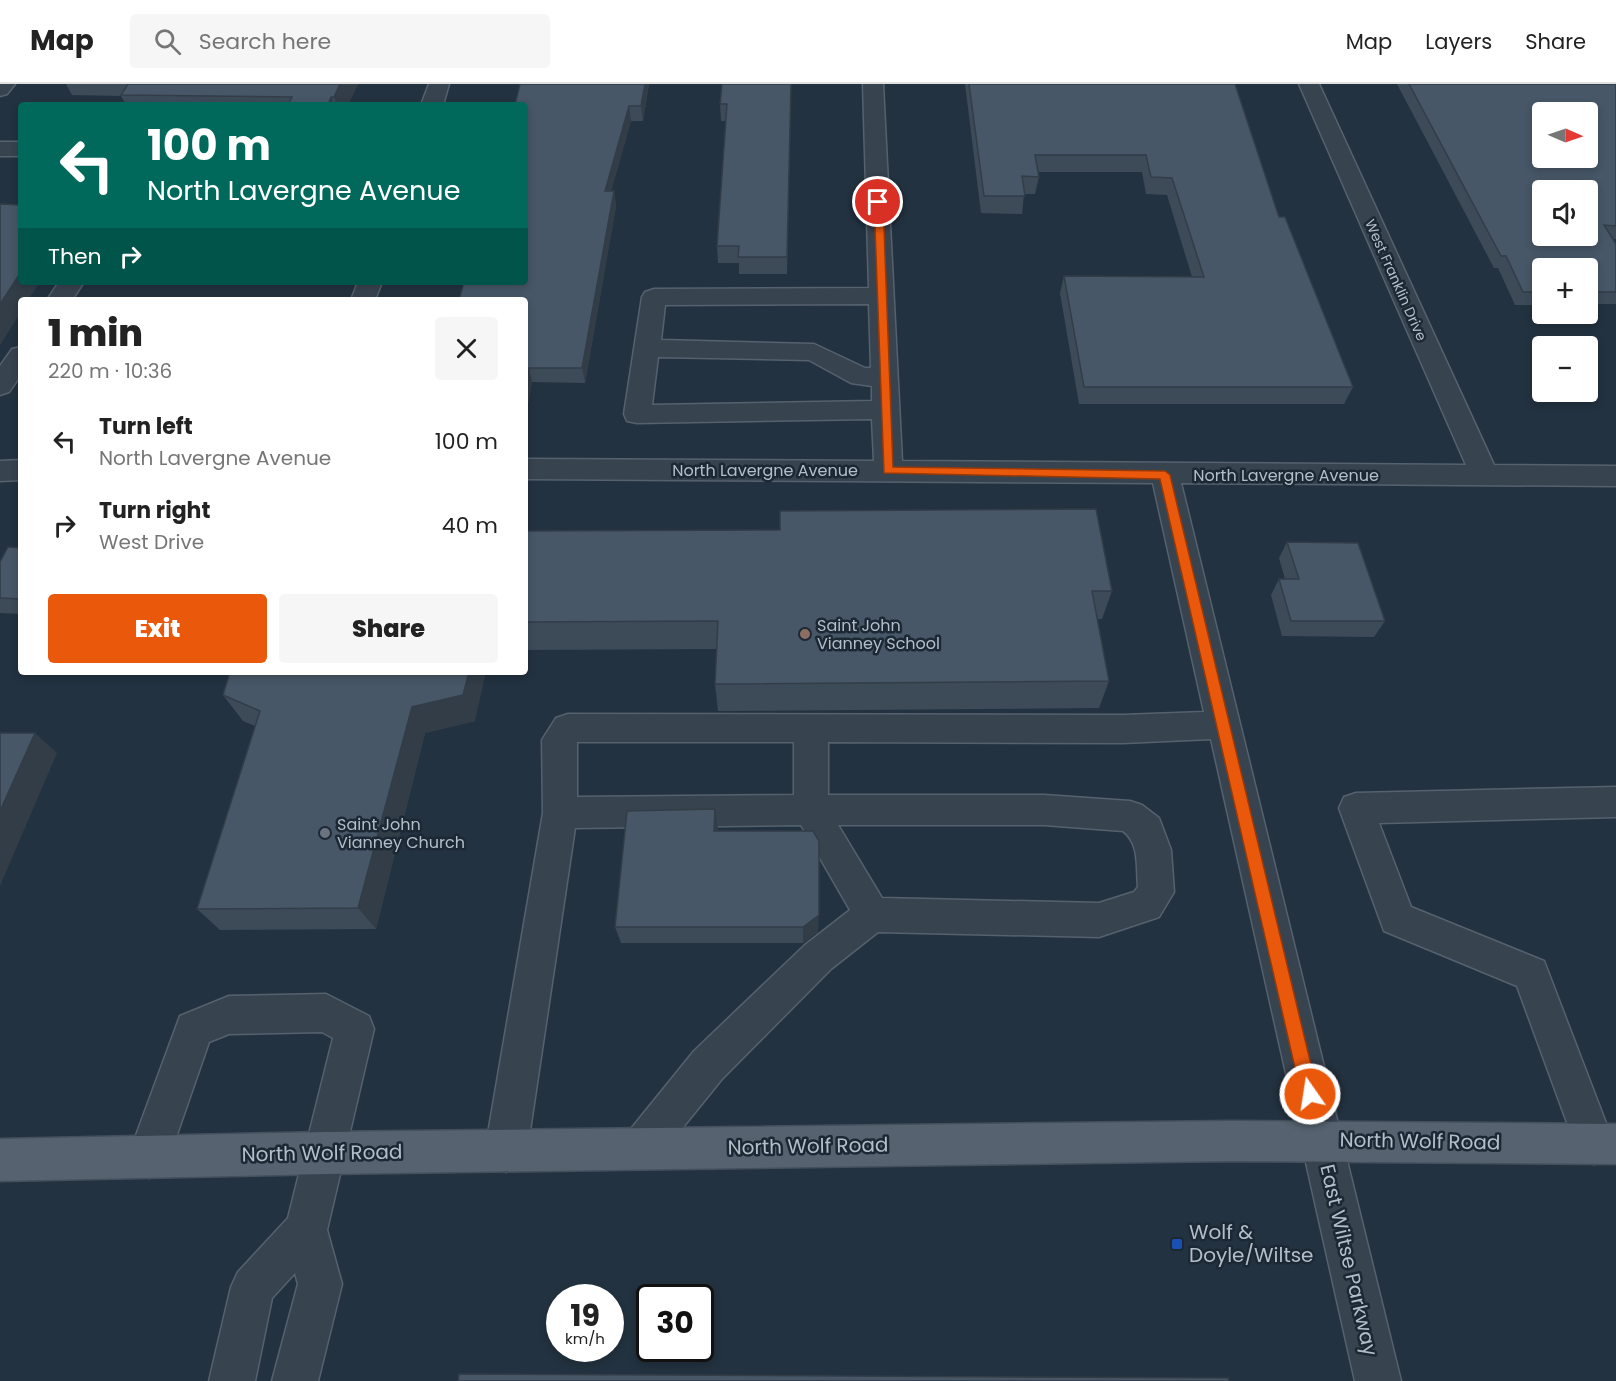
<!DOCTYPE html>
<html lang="en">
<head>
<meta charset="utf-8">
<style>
  :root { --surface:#fff; --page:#f6f6f6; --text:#222; --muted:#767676; --line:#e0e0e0; --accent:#ea580c }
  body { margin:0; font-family:Poppins,sans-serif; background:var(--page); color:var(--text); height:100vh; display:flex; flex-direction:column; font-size:22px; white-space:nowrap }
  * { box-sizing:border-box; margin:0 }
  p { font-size:20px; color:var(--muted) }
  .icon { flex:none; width:33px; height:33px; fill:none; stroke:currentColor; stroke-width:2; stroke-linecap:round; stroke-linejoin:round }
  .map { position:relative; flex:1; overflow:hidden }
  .drawer { position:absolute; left:18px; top:213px; width:510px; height:378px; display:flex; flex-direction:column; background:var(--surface); border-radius:6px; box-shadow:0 3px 9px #0003 }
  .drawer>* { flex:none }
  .hud { position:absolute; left:18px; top:18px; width:510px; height:183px; border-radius:6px; box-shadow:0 3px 9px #0003; background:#00695c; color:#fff; overflow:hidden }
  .needle { width:39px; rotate:92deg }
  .buttons { position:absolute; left:1532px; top:18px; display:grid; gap:12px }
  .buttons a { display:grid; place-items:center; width:66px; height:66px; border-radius:6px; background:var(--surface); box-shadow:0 3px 9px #0003; font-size:30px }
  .speed { position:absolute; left:546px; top:1200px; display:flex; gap:12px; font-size:30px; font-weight:700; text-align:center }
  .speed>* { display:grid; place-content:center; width:78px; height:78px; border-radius:50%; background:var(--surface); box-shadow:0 3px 9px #0003; line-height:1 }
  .speed small { font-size:15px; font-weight:400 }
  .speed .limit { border:3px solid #111; border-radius:9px; background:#fff; color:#111 }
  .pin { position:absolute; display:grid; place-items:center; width:51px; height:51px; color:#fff; margin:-26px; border:3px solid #fff; border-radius:50%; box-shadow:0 2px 6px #0007 }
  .me { position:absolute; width:66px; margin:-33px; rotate:347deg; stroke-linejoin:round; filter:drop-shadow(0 0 4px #0008) }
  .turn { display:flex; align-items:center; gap:21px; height:126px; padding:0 30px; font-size:27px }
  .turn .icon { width:78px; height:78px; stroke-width:2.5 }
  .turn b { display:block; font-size:42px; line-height:51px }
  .then { display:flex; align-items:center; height:57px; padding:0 30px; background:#0003; gap:12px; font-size:22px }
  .round { display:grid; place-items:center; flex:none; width:63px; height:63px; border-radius:6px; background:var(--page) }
  .summary { display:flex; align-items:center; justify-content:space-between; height:102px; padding:0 30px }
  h1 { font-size:36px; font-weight:800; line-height:45px }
  .cta { display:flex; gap:12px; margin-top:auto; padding:12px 30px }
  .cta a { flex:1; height:69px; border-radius:6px; background:var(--accent); color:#fff; font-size:24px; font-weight:800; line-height:69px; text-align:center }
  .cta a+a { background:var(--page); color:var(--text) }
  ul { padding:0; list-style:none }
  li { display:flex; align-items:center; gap:18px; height:84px; padding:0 30px }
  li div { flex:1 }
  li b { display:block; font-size:22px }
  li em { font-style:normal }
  header { display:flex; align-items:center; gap:36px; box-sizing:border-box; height:84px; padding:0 30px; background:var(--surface); border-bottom:2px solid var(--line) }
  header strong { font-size:28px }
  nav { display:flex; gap:33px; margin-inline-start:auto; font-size:21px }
  .search { width:420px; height:54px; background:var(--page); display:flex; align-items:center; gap:15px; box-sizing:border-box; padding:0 21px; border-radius:6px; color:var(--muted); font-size:22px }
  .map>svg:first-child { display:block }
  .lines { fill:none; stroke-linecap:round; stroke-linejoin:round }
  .minor-casing { stroke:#56616e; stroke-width:3 }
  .major-casing { stroke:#444f5c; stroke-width:3 }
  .minor { fill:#384350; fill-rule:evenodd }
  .major { fill:#566270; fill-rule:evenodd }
  .wall { fill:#3d4b59 }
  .shaded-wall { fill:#323d48 }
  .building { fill:#475767; stroke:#323d48; stroke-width:1.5; fill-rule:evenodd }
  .route { fill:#ea580c; stroke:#983908; stroke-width:1.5 }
  .education-dot { fill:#8d6e63; stroke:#1d2835; stroke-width:2 }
  .worship-dot { fill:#6b7280; stroke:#1d2835; stroke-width:2 }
  .transit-dot { fill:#1a4fb4; stroke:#1d2835; stroke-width:2 }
  .labels { text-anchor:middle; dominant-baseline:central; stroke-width:5; stroke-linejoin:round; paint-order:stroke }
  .far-street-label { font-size:14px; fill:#b4becb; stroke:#1d2835 }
  .street-label { font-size:16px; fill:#b4becb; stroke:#1d2835 }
  .poi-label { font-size:16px; fill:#b4becb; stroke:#1d2835; text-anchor:start }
  .near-street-label { font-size:20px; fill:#b4becb; stroke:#1d2835 }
  .near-poi-label { font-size:20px; fill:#b4becb; stroke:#1d2835; text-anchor:start }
</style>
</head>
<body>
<header>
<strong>Map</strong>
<div class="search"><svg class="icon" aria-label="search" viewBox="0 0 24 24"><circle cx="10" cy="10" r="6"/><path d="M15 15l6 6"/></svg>Search here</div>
<nav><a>Map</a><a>Layers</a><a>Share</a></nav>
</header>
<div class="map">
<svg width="1616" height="1297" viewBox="0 0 1616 1297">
  <rect width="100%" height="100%" fill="#233240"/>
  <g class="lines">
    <g class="minor-casing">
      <g id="minor">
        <polygon points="0,0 15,0 7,10 0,12"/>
        <polygon points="429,0 449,0 443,21 421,21"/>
        <path d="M 863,0 L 883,0 L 902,377 L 1466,381 L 1299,0 L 1319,0 L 1494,381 L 1616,382 L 1616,402 L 1181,399 L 1401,1297 L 1355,1297 L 1211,655 L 1123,659 L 828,658 L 828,711 L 1044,711 L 1130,717 L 1142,721 L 1159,734 L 1171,766 L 1174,808 L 1159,833 L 1099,853 L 878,848 L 831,885 L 722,995 L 654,1079 L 640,1085 L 626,1079 L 620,1065 L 626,1051 L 694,967 L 805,861 L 850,826 L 801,741 L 575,744 L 527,1067 L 520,1081 L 506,1088 L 492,1081 L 485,1067 L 543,729 L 542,656 L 556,634 L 568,630 L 1123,631 L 1204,628 L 1153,399 L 525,395 L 525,375 L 874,377 L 872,335 L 637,339 L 627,337 L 624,330 L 642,213 L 645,208 L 654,205 L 869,204 ZM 869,220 L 871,284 L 865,284 L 814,260 L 661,256 L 665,221 ZM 658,273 L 809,276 L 851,299 L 872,302 L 872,317 L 652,321 ZM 577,658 L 794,658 L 794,711 L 577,713 ZM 838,741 L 1044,741 L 1123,747 C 1140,760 1136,783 1138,803 L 1134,808 L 1099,819 L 882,814 Z"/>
        <rect x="0" y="58" width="21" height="14"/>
        <polygon points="59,198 84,198 72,216 47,216"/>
        <polygon points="358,198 382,198 375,216 351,216"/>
        <polygon points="21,263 21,291 9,308 0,311 0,282 12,265"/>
        <polygon points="21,376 21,396 0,397 0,377"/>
        <polygon points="1616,703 1616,733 1379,739 1411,823 1544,877 1614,1060 1608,1074 1594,1080 1580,1074 1517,902 1384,847 1339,724 1344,713 1356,709"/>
        <polygon points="326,910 369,932 374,945 327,1146 342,1200 318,1297 272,1297 298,1200 295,1189 272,1214 255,1297 209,1297 231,1203 238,1188 288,1134 333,954 322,948 229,950 209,958 164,1088 149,1094 134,1088 128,1073 180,932 229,912"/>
      </g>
    </g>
    <g class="major-casing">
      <polygon id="major" points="1231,1037 1616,1040 1616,1080 1231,1077 326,1090 0,1097 0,1055 326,1048"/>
    </g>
    <use href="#minor" class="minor"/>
    <use href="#major" class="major"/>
  </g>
  <g class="wall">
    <polygon points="66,0 358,0 348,21 126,21 121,12 72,11"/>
    <polygon points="649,0 643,37 631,37 611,107 614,107 616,122 585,299 532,298 528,319 525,319 525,21"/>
    <polygon points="722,0 791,0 787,190 739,190 739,179 718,179 717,162 726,37 721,37 720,20"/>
    <polygon points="965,0 1235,0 1279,133 1353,303 1344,320 1079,320 1060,209 1064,192 1192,193 1167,111 1146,110 1142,88 1038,88 1039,93 1035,110 1024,110 1022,130 981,129"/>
    <polygon points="1397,0 1616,0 1616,155 1613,155 1616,160 1616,220 1587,220 1587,184 1542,184 1542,221 1515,221 1498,184 1494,184"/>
    <polygon points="525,447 1112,507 1102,535 1097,535 1109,597 1099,624 718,627 715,600 717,565 525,566"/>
    <polygon points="1287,458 1385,537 1374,553 1282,552 1271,511 1279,495 1285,495 1279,474"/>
    <polygon points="21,464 21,530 0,529 0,478"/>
    <polygon points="223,611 475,637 425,649 376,845 220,846 197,825 255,642 243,637"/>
    <polygon points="718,744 718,747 818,848 803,859 621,859 615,843"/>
  </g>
  <g class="shaded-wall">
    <polygon points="340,0 358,0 348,21 337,21 334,13"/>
    <polygon points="645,0 649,0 643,37 641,22"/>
    <polygon points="791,0 787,190 787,173"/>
    <polygon points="331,13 334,21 328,21"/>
    <polygon points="629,22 631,37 607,122 605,107"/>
    <polygon points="614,107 616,122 585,299 582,284"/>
    <polygon points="21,188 21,198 40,198 28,216 21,216 21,228 0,261 0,220"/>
    <polygon points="529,284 532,298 528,319 525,308 525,300"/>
    <polygon points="469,588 486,588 475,637 425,649 376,845 358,824 412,623"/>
    <polygon points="35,649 57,669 0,802 0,727"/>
    <polygon points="715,725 718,744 717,765 714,747"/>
    <polygon points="819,831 818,848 803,859 803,843"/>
  </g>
  <g class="building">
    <polygon points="128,0 340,0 334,13 331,13 328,21 288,21 292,13 121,11"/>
    <polygon points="520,0 645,0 641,22 629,22 605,107 614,107 582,284 529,284 525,300 525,216 459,216 464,198 525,198 525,21 515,21"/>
    <polygon points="722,0 791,0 787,173 738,173 739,162 717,162 727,20 720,20"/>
    <polygon points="969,0 1235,0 1279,133 1285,133 1353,303 1084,303 1064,192 1204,193 1172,94 1151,93 1146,71 1035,71 1039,93 1022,92 1025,112 984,112"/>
    <path d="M 1409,0 L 1616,0 L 1616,142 L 1604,141 L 1616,160 L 1616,208 L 1587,208 L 1587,184 L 1542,184 L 1542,208 L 1523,208 L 1506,172 L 1501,172 ZM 1542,28 L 1587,28 L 1587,74 L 1542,74 ZM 1542,106 L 1587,106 L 1587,152 L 1542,152 Z"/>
    <polygon points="0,120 21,121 21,188 0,220"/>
    <polygon points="1096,425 1112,507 1092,507 1109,597 715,600 718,537 525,538 525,447 780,446 780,427"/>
    <polygon points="1287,458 1358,459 1385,537 1291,537 1279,495 1299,495"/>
    <polygon points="8,463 21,464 21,515 0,514 0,478"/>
    <polygon points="230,588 469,588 463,611 412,623 358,824 197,825 260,627 223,611"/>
    <polygon points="0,649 35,649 0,727"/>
    <polygon points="715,725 714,747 813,747 819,757 819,831 803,843 615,843 627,727"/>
    <polygon points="459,1290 1228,1294 1229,1297 458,1297"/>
  </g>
  <polygon class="route" points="874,116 883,118 893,383 1165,387 1170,391 1318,1010 1315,1016 1310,1018 1304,1016 1301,1010 1160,395 884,389"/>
  <circle class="education-dot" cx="805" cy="550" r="6"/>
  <circle class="worship-dot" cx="325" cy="749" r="6"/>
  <rect class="transit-dot" x="1171" y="1154" width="12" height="12" rx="3"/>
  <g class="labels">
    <g class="far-street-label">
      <text transform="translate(1396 196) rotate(66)">West Franklin Drive</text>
    </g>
    <g class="street-label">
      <text x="765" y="386">North Lavergne Avenue</text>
      <text x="1286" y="391">North Lavergne Avenue</text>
    </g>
    <g class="poi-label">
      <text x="817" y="541">Saint John<tspan x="817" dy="18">Vianney School</tspan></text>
      <text x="337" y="740">Saint John<tspan x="337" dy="18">Vianney Church</tspan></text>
    </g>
    <g class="near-street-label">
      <text transform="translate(1420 1057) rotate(1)">North Wolf Road</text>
      <text transform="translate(808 1062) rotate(-1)">North Wolf Road</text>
      <text transform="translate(322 1069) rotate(-1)">North Wolf Road</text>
      <text transform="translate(1349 1176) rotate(77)">East Wiltse Parkway</text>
    </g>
    <g class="near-poi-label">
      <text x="1189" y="1148">Wolf &amp;<tspan x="1189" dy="23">Doyle/Wiltse</tspan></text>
    </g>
  </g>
</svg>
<div class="buttons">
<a><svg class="needle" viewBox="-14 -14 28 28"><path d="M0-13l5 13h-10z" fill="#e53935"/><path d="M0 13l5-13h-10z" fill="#767676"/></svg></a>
<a><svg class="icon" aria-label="sound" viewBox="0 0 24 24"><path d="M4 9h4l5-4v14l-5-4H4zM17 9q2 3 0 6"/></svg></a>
<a>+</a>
<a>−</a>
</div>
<div class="speed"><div>19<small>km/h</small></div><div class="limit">30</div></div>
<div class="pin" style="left:878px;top:118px;background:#d93025"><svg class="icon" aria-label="arrive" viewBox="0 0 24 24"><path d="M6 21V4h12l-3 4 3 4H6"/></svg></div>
<svg class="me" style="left:1310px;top:1010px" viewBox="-20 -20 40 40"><circle r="17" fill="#ea580c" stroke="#fff" stroke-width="3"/><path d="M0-11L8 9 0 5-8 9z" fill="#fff"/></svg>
<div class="hud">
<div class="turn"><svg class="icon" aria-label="left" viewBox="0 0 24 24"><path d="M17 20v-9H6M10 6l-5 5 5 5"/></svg><div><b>100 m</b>North Lavergne Avenue</div></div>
<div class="then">Then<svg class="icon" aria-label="right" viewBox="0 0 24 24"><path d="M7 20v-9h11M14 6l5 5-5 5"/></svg></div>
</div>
<section class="drawer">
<div class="summary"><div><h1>1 min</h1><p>220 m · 10:36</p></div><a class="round"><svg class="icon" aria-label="close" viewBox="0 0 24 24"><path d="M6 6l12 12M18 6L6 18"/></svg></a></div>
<ul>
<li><svg class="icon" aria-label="left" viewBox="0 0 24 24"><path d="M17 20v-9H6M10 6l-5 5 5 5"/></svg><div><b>Turn left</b><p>North Lavergne Avenue</p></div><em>100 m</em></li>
<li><svg class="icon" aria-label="right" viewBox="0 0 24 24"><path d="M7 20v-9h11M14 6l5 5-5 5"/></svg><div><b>Turn right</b><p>West Drive</p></div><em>40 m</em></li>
</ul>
<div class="cta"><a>Exit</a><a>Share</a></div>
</section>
</div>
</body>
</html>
